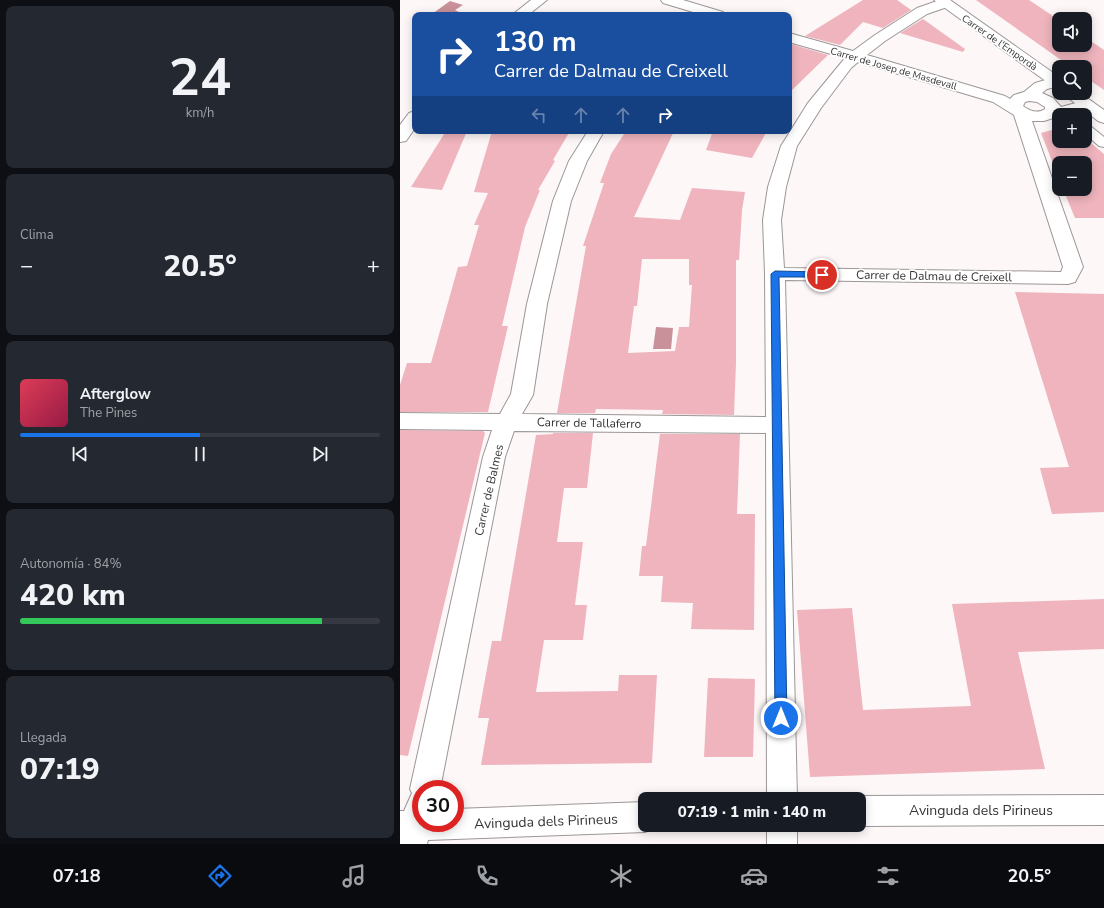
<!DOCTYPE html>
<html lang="es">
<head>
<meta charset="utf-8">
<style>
	:root { --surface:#171b24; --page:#242831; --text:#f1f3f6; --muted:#9ea1a6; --line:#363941; --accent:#1a73e8 }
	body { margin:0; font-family:"Nunito Sans",sans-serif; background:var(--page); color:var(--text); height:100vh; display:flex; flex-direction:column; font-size:15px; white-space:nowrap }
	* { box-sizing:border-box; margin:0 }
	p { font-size:13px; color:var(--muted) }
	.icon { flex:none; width:22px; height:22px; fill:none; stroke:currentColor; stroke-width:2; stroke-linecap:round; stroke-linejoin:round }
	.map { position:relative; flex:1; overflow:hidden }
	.sheet { display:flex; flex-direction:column; gap:6px; padding:6px; background:#0d0f14; width:400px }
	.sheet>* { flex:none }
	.banner { position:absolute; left:12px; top:12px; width:380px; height:122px; border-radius:8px; box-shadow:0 2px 10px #0003; background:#1a4fa0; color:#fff; overflow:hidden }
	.controls { position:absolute; left:652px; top:12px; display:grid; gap:8px }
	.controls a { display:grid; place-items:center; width:40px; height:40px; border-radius:8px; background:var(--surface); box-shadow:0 2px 10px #0003; font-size:20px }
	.speed { position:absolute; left:12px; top:780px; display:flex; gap:8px; font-size:20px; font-weight:700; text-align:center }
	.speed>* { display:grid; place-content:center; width:52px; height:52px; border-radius:50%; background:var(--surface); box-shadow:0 2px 10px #0003; line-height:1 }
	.speed .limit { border:6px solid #d22; background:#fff; color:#111 }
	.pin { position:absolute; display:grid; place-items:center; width:34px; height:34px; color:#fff; margin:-17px; border:2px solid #fff; border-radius:50%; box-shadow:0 1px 4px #0007 }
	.me { position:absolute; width:44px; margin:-22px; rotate:0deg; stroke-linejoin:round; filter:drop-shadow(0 0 3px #0008) }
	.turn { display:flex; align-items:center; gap:14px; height:84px; padding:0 16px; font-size:18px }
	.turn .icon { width:52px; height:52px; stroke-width:2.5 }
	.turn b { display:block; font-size:28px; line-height:34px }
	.lanes { display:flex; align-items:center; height:38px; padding:0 16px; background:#0003; justify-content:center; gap:20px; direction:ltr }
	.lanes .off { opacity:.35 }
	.big { font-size:30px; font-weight:800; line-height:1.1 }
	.sheet .tile { flex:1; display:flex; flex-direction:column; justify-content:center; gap:6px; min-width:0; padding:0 14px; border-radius:8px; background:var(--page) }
	.sheet .dial { align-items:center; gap:0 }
	.dial b { font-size:52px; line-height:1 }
	.song { display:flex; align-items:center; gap:12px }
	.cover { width:48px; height:48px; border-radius:6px; background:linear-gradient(135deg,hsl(350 70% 55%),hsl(340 70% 35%)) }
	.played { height:4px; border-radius:2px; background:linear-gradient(90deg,var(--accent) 50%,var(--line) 50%) }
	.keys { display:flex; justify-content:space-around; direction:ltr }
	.heat { display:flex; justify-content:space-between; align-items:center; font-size:22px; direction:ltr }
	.charge { height:6px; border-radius:3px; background:linear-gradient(90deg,#34c759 84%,var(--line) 0) }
	.trip { position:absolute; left:238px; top:792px; width:228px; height:40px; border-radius:8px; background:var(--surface); box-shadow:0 2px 10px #0003; font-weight:800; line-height:40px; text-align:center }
	.tab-bar { display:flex; height:64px; justify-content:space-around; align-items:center; background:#090b0e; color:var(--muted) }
	.tab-bar .icon { width:28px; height:28px }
	.tab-bar .selected { color:var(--accent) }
	.tab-bar b { font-size:18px; color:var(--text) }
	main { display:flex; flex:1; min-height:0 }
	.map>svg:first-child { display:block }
</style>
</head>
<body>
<main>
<section class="sheet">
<div class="tile dial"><b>24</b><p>km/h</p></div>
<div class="tile"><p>Clima</p>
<div class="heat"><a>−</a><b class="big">20.5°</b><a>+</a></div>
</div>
<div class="tile">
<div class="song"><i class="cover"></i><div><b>Afterglow</b><p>The Pines</p></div></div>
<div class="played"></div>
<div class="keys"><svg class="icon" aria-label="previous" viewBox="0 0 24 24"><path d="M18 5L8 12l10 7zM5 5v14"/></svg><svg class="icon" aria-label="pause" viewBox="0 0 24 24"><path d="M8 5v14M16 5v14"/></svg><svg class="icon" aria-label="next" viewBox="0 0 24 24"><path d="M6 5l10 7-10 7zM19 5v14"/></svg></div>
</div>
<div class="tile"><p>Autonomía · 84%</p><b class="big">420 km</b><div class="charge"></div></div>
<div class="tile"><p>Llegada</p><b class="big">07:19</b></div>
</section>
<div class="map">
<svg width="704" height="844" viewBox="0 0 704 844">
	<rect width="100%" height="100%" fill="#fdf7f8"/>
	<g fill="#c9919a">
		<polygon points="50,1 63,5 55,10 59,12 53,15 32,14"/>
		<polygon points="256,327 273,328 271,349 253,349"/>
	</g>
	<g fill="#efb4bd" fill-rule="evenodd">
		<polygon points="463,0 497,0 511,10 483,28 463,22 440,45 405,36"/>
		<polygon points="576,0 629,0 659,20 659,45 685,45 685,37 704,50 704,90 685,77 685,67 671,67"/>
		<polygon points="523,19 565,49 563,52 500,33"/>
		<polygon points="391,44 428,55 389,93 389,46"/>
		<polygon points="659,128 659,141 685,141 685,138 704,154 704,218 675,218 663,189 685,189 685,163 659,163 659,179 641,133"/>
		<polygon points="46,131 67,131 42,190 11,187"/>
		<polygon points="92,131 170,131 153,160 155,161 138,190 140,190 125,227 102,326 108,326 88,412 0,412 0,385 7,363 31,363 58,267 67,266 79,225 74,225 88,193 74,192"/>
		<path d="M226 131H274L234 217 280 220 292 188 345 192 342 210 339 260H336V363L334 415 262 414 263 410 196 409 195 413H157L186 246H183L204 183H200L211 154ZM242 259H289V285H292L289 327H279L275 351 228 353 234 306H237Z"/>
		<polygon points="313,131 367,131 352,158 306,150"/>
		<polygon points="615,292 704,294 704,512 652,514 640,468 669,467"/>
		<polygon points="0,430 83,431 85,433 8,756 0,755"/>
		<polygon points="153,433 193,433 187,488 164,488 157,542 183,542 175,605 187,605 183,640 144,640 136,692 218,691 219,675 257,675 252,763 81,765 89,718 78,718 92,641 101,641 136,435 153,434"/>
		<polygon points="260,434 340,434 337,514 355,514 354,630 291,629 293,603 261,602 263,576 239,576 242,546 246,546"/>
		<polygon points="704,599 704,649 618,652 645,769 410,777 397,610 452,608 463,710 571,706 552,604"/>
		<polygon points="308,678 355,679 353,757 304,757"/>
	</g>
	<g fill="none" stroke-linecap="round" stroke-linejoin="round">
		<defs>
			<polygon id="lane" points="685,124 689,125 704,137 704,147 699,146 685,134"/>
			<g id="street">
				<polygon points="131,0 147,0 128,15 112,15"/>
				<polygon points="261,0 283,0 323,12 325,15 303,15 263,3"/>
				<path d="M540 0H550L552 3 550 6 527 14 485 41 467 55 605 96 610 99 614 95 624 92 635 83 656 77 659 78V86L647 89 642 93 653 98 661 107 687 100 693 102 695 105C688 114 670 115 659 115V116L644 121H632L683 267 675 282 668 284 385 280 397 799H367L366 433 114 431 105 457 40 789H21V823H55V809L245 802V825H256L255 827 245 832 28 840 27 844H0V811H4L12 793 10 789 83 457 92 430 0 429V413L100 414 111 394 127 304 153 201 169 161 188 131H204L187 161 171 201 147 304 133 395 122 414 366 417 365 274 363 220 368 187 381 146 408 103 445 58 389 42V33L453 51 475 35 517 8ZM458 62 593 102 614 115 663 267 661 272 384 268 381 220 386 187 397 146 421 108 451 68ZM629 101 637 102 645 107V109C637 114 630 111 623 106L625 102Z"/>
				<polygon points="15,111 15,128 6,141 0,142 0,125 9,113"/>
				<polygon points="704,795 704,825 459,826 457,825 459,825 459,799 452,799 459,796"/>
				<rect x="367" y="825" width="30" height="19"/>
			</g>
			<g id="secondary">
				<polygon points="534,0 550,0 659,77 659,89 654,87"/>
				<polygon points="662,93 680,93 704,110 704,123 698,121"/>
			</g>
		</defs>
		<use href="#lane" stroke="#9c9697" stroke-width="2"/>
		<use href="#street" stroke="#9c9697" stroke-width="2"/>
		<use href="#secondary" stroke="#9c9697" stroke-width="2"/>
		<use href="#lane" fill="#fff" fill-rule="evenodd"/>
		<use href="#street" fill="#fff" fill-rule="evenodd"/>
		<use href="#secondary" fill="#fff" fill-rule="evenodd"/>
	</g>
	<polygon fill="#1a73e8" stroke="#114b97" points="375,271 422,272 426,275 422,277 379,277 387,718 385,722 381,724 377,722 375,718 371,274"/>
	<g text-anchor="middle" stroke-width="3.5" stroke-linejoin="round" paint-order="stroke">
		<g font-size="10" fill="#353333" stroke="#fff">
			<text transform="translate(600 42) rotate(35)" y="4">Carrer de l'Empordà</text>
			<text transform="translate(494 68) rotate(16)" y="4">Carrer de Josep de Masdevall</text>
		</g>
		<g font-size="12" fill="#353333" stroke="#fff">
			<text transform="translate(534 276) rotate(1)" y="4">Carrer de Dalmau de Creixell</text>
			<text transform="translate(189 423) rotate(1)" y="4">Carrer de Tallaferro</text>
			<text transform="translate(89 490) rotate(-77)" y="4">Carrer de Balmes</text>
		</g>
		<g font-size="14" fill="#353333" stroke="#fff">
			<text x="581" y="815">Avinguda dels Pirineus</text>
			<text transform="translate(146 821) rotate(-2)" y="5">Avinguda dels Pirineus</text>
		</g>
	</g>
</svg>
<div class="controls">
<a><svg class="icon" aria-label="sound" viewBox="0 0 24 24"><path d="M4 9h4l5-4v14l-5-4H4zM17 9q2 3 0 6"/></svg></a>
<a><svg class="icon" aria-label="search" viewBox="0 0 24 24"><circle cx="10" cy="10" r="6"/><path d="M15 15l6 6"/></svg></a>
<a>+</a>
<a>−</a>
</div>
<div class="speed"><div class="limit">30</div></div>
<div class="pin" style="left:422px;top:275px;background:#d93025"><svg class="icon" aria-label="arrive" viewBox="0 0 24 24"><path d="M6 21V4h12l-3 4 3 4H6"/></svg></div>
<svg class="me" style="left:381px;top:718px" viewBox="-20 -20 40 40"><circle r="17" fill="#1a73e8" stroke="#fff" stroke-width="3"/><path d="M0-11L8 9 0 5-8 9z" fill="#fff"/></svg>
<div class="trip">07:19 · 1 min · 140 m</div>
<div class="banner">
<div class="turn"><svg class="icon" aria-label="right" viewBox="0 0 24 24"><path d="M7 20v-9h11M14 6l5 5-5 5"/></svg><div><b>130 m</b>Carrer de Dalmau de Creixell</div></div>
<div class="lanes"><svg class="icon off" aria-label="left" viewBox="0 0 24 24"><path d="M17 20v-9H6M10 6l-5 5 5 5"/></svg><svg class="icon off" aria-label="ahead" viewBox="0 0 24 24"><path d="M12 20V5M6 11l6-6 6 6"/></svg><svg class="icon off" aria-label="ahead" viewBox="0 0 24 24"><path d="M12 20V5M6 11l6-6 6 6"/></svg><svg class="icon" aria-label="right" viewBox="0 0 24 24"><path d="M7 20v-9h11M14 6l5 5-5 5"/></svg></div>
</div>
</div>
</main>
<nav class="tab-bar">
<b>07:18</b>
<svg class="icon selected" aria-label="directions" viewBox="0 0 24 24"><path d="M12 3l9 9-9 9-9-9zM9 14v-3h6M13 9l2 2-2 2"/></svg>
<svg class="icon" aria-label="music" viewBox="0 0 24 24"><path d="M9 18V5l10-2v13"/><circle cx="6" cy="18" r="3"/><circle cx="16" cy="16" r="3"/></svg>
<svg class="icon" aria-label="phone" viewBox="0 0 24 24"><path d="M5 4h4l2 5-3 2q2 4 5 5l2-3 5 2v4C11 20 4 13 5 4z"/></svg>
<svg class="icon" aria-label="climate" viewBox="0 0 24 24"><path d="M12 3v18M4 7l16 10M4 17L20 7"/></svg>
<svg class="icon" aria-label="car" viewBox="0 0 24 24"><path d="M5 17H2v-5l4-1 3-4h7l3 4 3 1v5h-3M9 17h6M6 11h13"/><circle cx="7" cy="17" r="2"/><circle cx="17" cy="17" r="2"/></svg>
<svg class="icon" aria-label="filters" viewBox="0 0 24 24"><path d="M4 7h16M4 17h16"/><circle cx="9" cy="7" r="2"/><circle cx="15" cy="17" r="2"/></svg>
<b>20.5°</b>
</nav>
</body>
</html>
